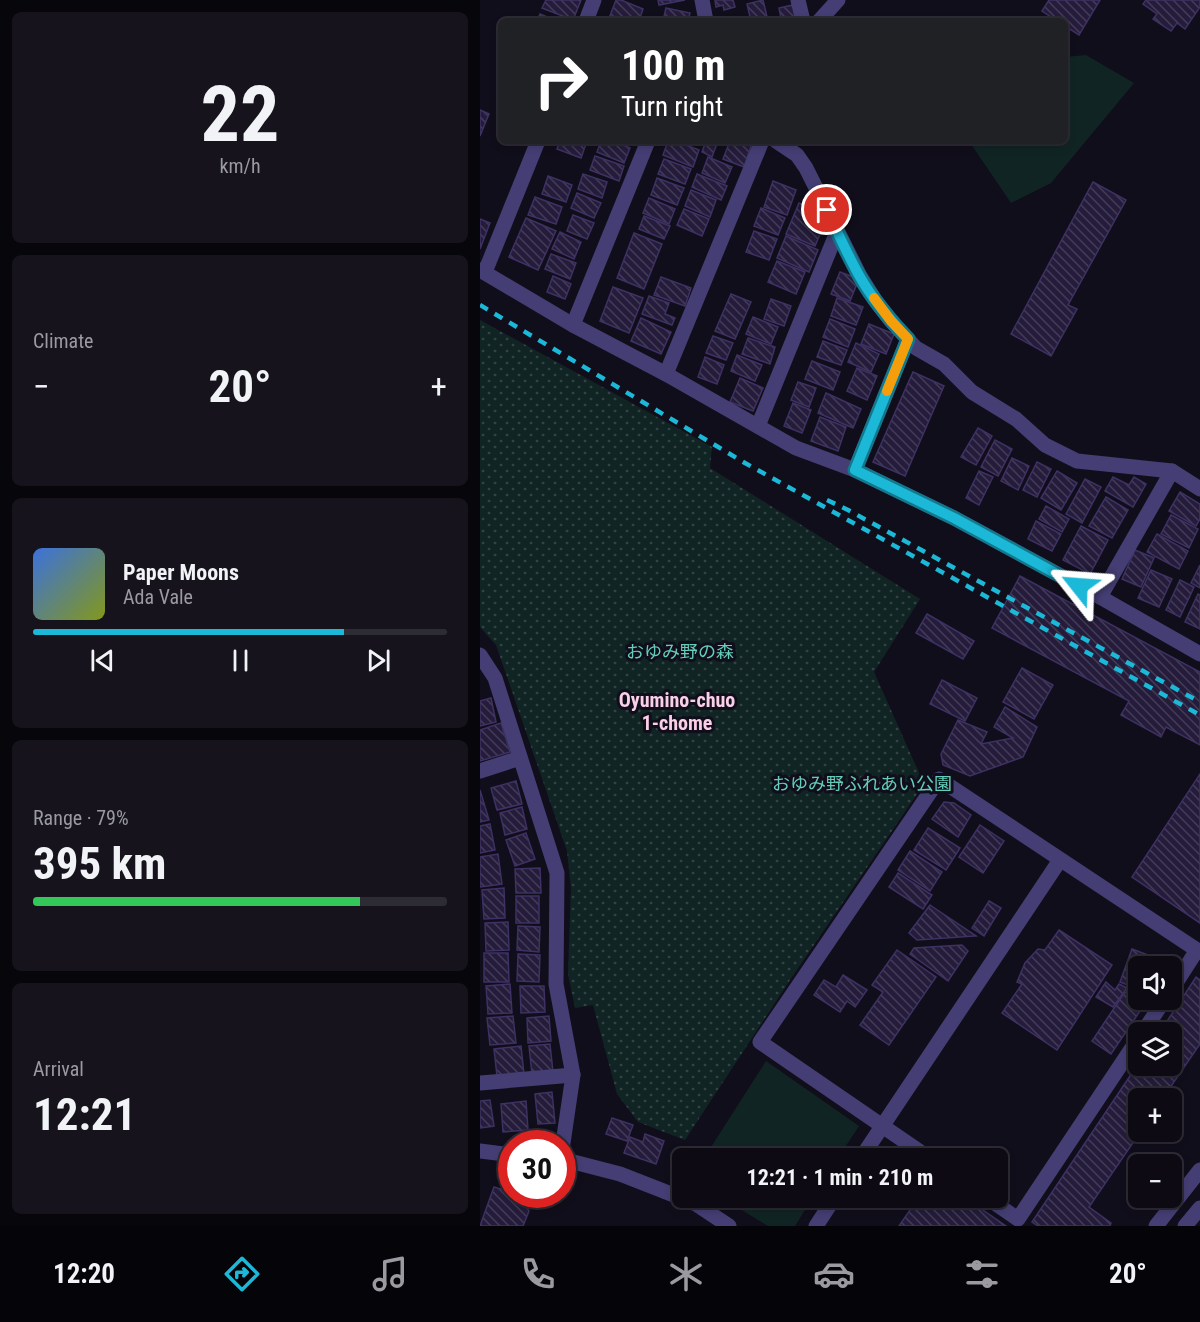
<!DOCTYPE html>
<html lang="en">
<head>
<meta charset="utf-8">
<style>
	:root { --surface:#0d0a14; --page:#16131d; --text:#f1f3f6; --muted:#9a9aa0; --line:#2d2b34; --accent:#1cb8d7 }
	body { margin:0; font-family:"Roboto Condensed","Noto Sans JP",sans-serif; background:var(--page); color:var(--text); height:100vh; display:flex; flex-direction:column; font-size:22px; white-space:nowrap }
	* { box-sizing:border-box; margin:0 }
	p { font-size:20px; color:var(--muted) }
	.icon { flex:none; width:33px; height:33px; fill:none; stroke:currentColor; stroke-width:2; stroke-linecap:round; stroke-linejoin:round }
	.map { position:relative; flex:1; overflow:hidden }
	.drawer { display:flex; flex-direction:column; gap:12px; padding:12px; background:#07060b; width:480px }
	.drawer>* { flex:none }
	.top-card { position:absolute; left:18px; top:18px; width:570px; height:126px; border-radius:9px; box-shadow:0 3px 9px #0003,0 0 0 2px var(--line); background:#202124; color:#fff; overflow:hidden }
	.buttons { position:absolute; left:648px; top:956px; display:grid; gap:12px }
	.buttons a { display:grid; place-items:center; width:54px; height:54px; border-radius:9px; background:var(--surface); box-shadow:0 3px 9px #0003,0 0 0 2px var(--line); font-size:30px }
	.speed { position:absolute; left:18px; top:1130px; display:flex; gap:12px; font-size:30px; font-weight:700; text-align:center }
	.speed>* { display:grid; place-content:center; width:78px; height:78px; border-radius:50%; background:var(--surface); box-shadow:0 3px 9px #0003,0 0 0 2px var(--line); line-height:1 }
	.speed .limit { border:9px solid #d22; background:#fff; color:#111 }
	.pin { position:absolute; display:grid; place-items:center; width:51px; height:51px; color:#fff; margin:-26px; border:3px solid #fff; border-radius:50%; box-shadow:0 2px 6px #0007 }
	.me { position:absolute; width:66px; margin:-33px; rotate:298deg; stroke-linejoin:round; filter:drop-shadow(0 0 4px #0008) }
	.turn { display:flex; align-items:center; gap:21px; height:126px; padding:0 24px; font-size:27px }
	.turn .icon { width:78px; height:78px; stroke-width:2.5 }
	.turn b { display:block; font-size:42px; line-height:51px }
	.big { font-size:45px; font-weight:700; line-height:1.1 }
	.drawer .widget { flex:1; display:flex; flex-direction:column; justify-content:center; gap:9px; min-width:0; padding:0 21px; border-radius:9px; background:var(--page) }
	.drawer .dial { align-items:center; gap:0 }
	.dial b { font-size:78px; line-height:1 }
	.song { display:flex; align-items:center; gap:18px }
	.cover { width:72px; height:72px; border-radius:9px; background:linear-gradient(135deg,hsl(220 70% 55%),hsl(70 70% 35%)) }
	.played { height:6px; border-radius:3px; background:linear-gradient(90deg,var(--accent) 75%,var(--line) 75%) }
	.keys { display:flex; justify-content:space-around; direction:ltr }
	.heat { display:flex; justify-content:space-between; align-items:center; font-size:33px; direction:ltr }
	.charge { height:9px; border-radius:4px; background:linear-gradient(90deg,#34c759 79%,var(--line) 0) }
	.trip { position:absolute; left:192px; top:1148px; width:336px; height:60px; border-radius:9px; background:var(--surface); box-shadow:0 3px 9px #0003,0 0 0 2px var(--line); font-weight:700; line-height:60px; text-align:center }
	.tabs { display:flex; height:96px; justify-content:space-around; align-items:center; background:#050408; color:var(--muted) }
	.tabs .icon { width:42px; height:42px }
	.tabs .on { color:var(--accent) }
	.tabs b { font-size:27px; color:var(--text) }
	main { display:flex; flex:1; min-height:0 }
	.map>svg:first-child { display:block }
</style>
</head>
<body>
<main>
<section class="drawer">
<div class="widget dial"><b>22</b><p>km/h</p></div>
<div class="widget"><p>Climate</p>
<div class="heat"><a>−</a><b class="big">20°</b><a>+</a></div>
</div>
<div class="widget">
<div class="song"><i class="cover"></i><div><b>Paper Moons</b><p>Ada Vale</p></div></div>
<div class="played"></div>
<div class="keys"><svg class="icon" aria-label="previous" viewBox="0 0 24 24"><path d="M18 5L8 12l10 7zM5 5v14"/></svg><svg class="icon" aria-label="pause" viewBox="0 0 24 24"><path d="M8 5v14M16 5v14"/></svg><svg class="icon" aria-label="next" viewBox="0 0 24 24"><path d="M6 5l10 7-10 7zM19 5v14"/></svg></div>
</div>
<div class="widget"><p>Range · 79%</p><b class="big">395 km</b><div class="charge"></div></div>
<div class="widget"><p>Arrival</p><b class="big">12:21</b></div>
</section>
<div class="map">
<svg width="720" height="1226" viewBox="0 0 720 1226">
	<defs>
		<pattern id="park-dots" width="8" height="8" patternUnits="userSpaceOnUse" patternTransform="scale(1.5)"><rect width="8" height="8" fill="#112424"/><path d="M2 2h.1M6 6h.1" fill="none" stroke="#334345" stroke-width="1.8" stroke-linecap="round"/></pattern>
		<pattern id="building-back-hatch" width="6" height="6" patternUnits="userSpaceOnUse" patternTransform="scale(1.5)"><rect width="6" height="6" fill="#241c3a"/><path d="M-1 5l2 2M0 0l6 6M5-1l2 2" fill="none" stroke="#433c57"/></pattern>
	</defs>
	<rect width="100%" height="100%" fill="#110e1b"/>
	<g fill="#112424">
		<polygon points="606,55 654,83 571,183 531,203 489,141 585,141 585,57"/>
		<polygon points="286,1061 379,1126 358,1158 224,1158"/>
		<polygon points="240,1197 333,1197 315,1226 288,1226"/>
	</g>
	<polygon fill="url(#park-dots)" points="0,320 232,447 230,468 440,599 394,672 444,784 312,977 205,1140 158,1122 137,1094 113,1005 95,1008 88,974 91,888 87,851 16,645 0,627"/>
	<g fill="url(#building-back-hatch)" stroke="#3e3163" stroke-width="1.5">
		<polygon points="66,0 101,0 93,20 62,8"/>
		<polygon points="136,0 141,0 163,9 159,21 128,21"/>
		<polygon points="178,0 205,0 179,5"/>
		<polygon points="235,0 253,0 255,7 244,10 243,5 236,7"/>
		<polygon points="283,0 288,21 271,21 267,4"/>
		<polygon points="569,0 620,0 599,35 585,26 585,21 577,21 562,11"/>
		<polygon points="666,0 720,0 720,7 705,29 697,23 691,31 673,19 677,14 663,4"/>
		<polygon points="313,5 317,21 296,21 296,20 301,18 299,8"/>
		<polygon points="186,8 210,13 208,21 183,21"/>
		<polygon points="60,14 77,21 57,21"/>
		<polygon points="0,110 9,114 0,136"/>
		<polygon points="80,141 107,141 101,158 77,149"/>
		<polygon points="121,141 133,141 150,148 144,163 117,152"/>
		<polygon points="188,141 195,141 219,150 213,167 183,155"/>
		<polygon points="226,141 238,141 232,157 222,152"/>
		<polygon points="250,141 266,141 272,143 264,167 243,159"/>
		<polygon points="115,156 144,166 139,181 110,170"/>
		<polygon points="228,157 252,167 245,183 222,173"/>
		<polygon points="184,159 211,169 205,184 178,174"/>
		<polygon points="103,174 127,182 122,198 98,189"/>
		<polygon points="217,174 247,186 241,200 212,187"/>
		<polygon points="68,176 92,185 86,202 62,194"/>
		<polygon points="177,178 204,188 197,205 171,195"/>
		<polygon points="293,181 316,190 307,215 284,207"/>
		<polygon points="613,182 646,200 588,305 597,309 571,356 531,334"/>
		<polygon points="211,190 236,200 230,217 205,206"/>
		<polygon points="97,193 121,203 114,218 91,208"/>
		<polygon points="55,197 82,207 76,224 48,215"/>
		<polygon points="169,198 195,209 189,224 163,213"/>
		<polygon points="319,203 332,208 331,210 336,212 334,216 339,219 334,229 341,232 335,246 306,234"/>
		<polygon points="281,208 305,218 298,235 274,226"/>
		<polygon points="204,209 229,219 222,236 197,225"/>
		<polygon points="93,215 114,223 107,239 87,231"/>
		<polygon points="164,216 190,226 184,239 159,229"/>
		<polygon points="46,218 76,231 58,270 29,257"/>
		<polygon points="0,219 10,223 0,249"/>
		<polygon points="274,231 297,239 289,260 266,252"/>
		<polygon points="80,232 101,242 94,259 72,249"/>
		<polygon points="154,233 182,244 164,289 137,278"/>
		<polygon points="306,236 338,250 329,272 297,258"/>
		<polygon points="71,254 96,263 90,279 65,269"/>
		<polygon points="297,261 325,272 316,294 288,282"/>
		<polygon points="360,272 379,279 370,301 351,294"/>
		<polygon points="73,276 91,284 85,299 67,292"/>
		<polygon points="181,277 211,288 205,306 174,295"/>
		<polygon points="133,287 163,298 149,333 120,321"/>
		<polygon points="251,294 271,302 255,339 235,331"/>
		<polygon points="169,296 189,303 185,314 195,318 192,325 162,314"/>
		<polygon points="357,298 383,307 376,325 351,316"/>
		<polygon points="291,299 311,306 304,326 284,319"/>
		<polygon points="273,317 298,327 291,344 266,334"/>
		<polygon points="161,318 191,332 181,354 151,341"/>
		<polygon points="350,319 375,329 368,347 343,337"/>
		<polygon points="389,324 414,334 406,354 381,344"/>
		<polygon points="233,336 253,343 246,360 226,353"/>
		<polygon points="268,338 295,347 290,364 262,354"/>
		<polygon points="343,341 367,350 361,365 337,357"/>
		<polygon points="376,343 399,354 391,372 368,362"/>
		<polygon points="257,355 282,365 275,381 251,371"/>
		<polygon points="225,357 244,365 237,384 218,377"/>
		<polygon points="332,361 360,372 353,390 325,379"/>
		<polygon points="377,368 397,376 387,400 367,391"/>
		<polygon points="433,372 464,386 425,476 393,462"/>
		<polygon points="260,378 283,388 273,411 250,402"/>
		<polygon points="318,382 336,388 329,407 311,400"/>
		<polygon points="346,393 381,409 373,428 338,413"/>
		<polygon points="313,403 331,410 322,433 304,426"/>
		<polygon points="340,417 366,427 358,451 331,441"/>
		<polygon points="498,428 512,436 496,465 481,457"/>
		<polygon points="515,440 532,449 518,476 501,467"/>
		<polygon points="532,458 549,466 538,490 521,481"/>
		<polygon points="557,462 571,469 557,497 543,490"/>
		<polygon points="499,471 513,477 499,505 486,498"/>
		<polygon points="577,471 597,483 581,510 561,498"/>
		<polygon points="633,477 649,485 654,477 666,484 653,507 625,491"/>
		<polygon points="605,479 621,487 602,523 586,514"/>
		<polygon points="700,492 720,504 720,519 716,526 689,511"/>
		<polygon points="626,497 648,510 632,538 609,526"/>
		<polygon points="566,506 589,519 582,532 559,519"/>
		<polygon points="691,515 718,529 709,548 681,534"/>
		<polygon points="556,521 581,534 572,551 548,539"/>
		<polygon points="601,526 628,540 610,574 583,560"/>
		<polygon points="677,534 708,551 699,569 667,552"/>
		<polygon points="655,550 674,558 661,587 642,579"/>
		<polygon points="720,565 720,588 711,583"/>
		<polygon points="671,570 692,579 679,607 658,598"/>
		<polygon points="540,576 720,672 720,745 686,727 681,737 641,715 649,701 512,628"/>
		<polygon points="700,580 714,587 700,617 686,610"/>
		<polygon points="718,594 720,595 720,629 705,622"/>
		<polygon points="447,614 494,641 483,659 436,633"/>
		<polygon points="542,668 573,685 554,719 523,702"/>
		<polygon points="462,680 497,698 485,721 450,704"/>
		<polygon points="11,698 16,722 0,726 0,701"/>
		<polygon points="525,707 557,727 543,757 490,776 463,765 461,754 478,720 507,732 501,744 533,738 514,727"/>
		<polygon points="21,723 30,752 0,761 0,730"/>
		<polygon points="720,774 720,923 652,877"/>
		<polygon points="36,781 42,804 17,810 11,788"/>
		<polygon points="0,790 9,820 0,822"/>
		<polygon points="464,802 474,803 491,815 478,837 452,819"/>
		<polygon points="42,807 47,829 25,835 20,813"/>
		<polygon points="10,824 15,850 0,853 0,826"/>
		<polygon points="500,825 524,841 503,873 479,857"/>
		<polygon points="448,828 480,848 466,870 434,850"/>
		<polygon points="46,833 55,859 35,866 26,840"/>
		<polygon points="430,851 462,872 450,891 418,870"/>
		<polygon points="18,854 22,884 0,887 0,857"/>
		<polygon points="60,868 61,893 36,893 35,869"/>
		<polygon points="418,873 452,895 443,909 409,887"/>
		<polygon points="24,888 25,918 4,919 2,890"/>
		<rect x="36" y="896" width="23" height="27"/>
		<polygon points="509,901 521,908 504,936 492,928"/>
		<polygon points="450,905 496,936 437,940 429,933"/>
		<polygon points="28,922 29,950 6,951 5,923"/>
		<polygon points="38,926 60,927 59,952 37,950"/>
		<polygon points="579,930 632,965 577,1050 522,1013 542,984 537,982 545,963 558,949 565,950"/>
		<polygon points="482,945 488,951 468,981 430,954 434,948"/>
		<polygon points="652,949 684,961 683,966 658,966 658,989 640,982"/>
		<polygon points="417,950 456,977 409,1045 380,1025 403,992 392,985"/>
		<polygon points="4,953 28,953 29,982 4,982"/>
		<polygon points="38,954 60,955 59,982 37,981"/>
		<polygon points="363,975 387,990 375,1007 367,1001 360,1012 334,995 344,980 356,987"/>
		<polygon points="716,977 720,980 720,1044 683,1098 658,1098 658,1131 661,1131 609,1207 631,1223 630,1226 558,1226 552,1222 658,1064 658,1065 692,1065 692,1032 680,1032"/>
		<polygon points="626,982 635,990 639,984 647,988 633,1007 616,997"/>
		<polygon points="30,984 32,1013 8,1014 6,986"/>
		<polygon points="40,986 64,986 65,1012 41,1013"/>
		<polygon points="645,992 664,1005 631,1054 612,1041"/>
		<polygon points="33,1016 36,1043 10,1045 7,1018"/>
		<polygon points="69,1016 71,1041 48,1043 47,1018"/>
		<polygon points="70,1044 73,1072 52,1074 49,1046"/>
		<polygon points="41,1046 44,1074 17,1076 14,1049"/>
		<polygon points="72,1092 75,1123 58,1124 55,1094"/>
		<polygon points="10,1100 14,1126 0,1128 0,1101"/>
		<polygon points="46,1101 48,1130 23,1132 21,1104"/>
		<polygon points="132,1118 153,1125 147,1141 126,1134"/>
		<polygon points="165,1134 184,1141 176,1164 144,1153 150,1137 163,1142"/>
		<polygon points="14,1187 32,1192 32,1194 39,1194 49,1211 43,1226 0,1226"/>
		<polygon points="439,1197 484,1197 526,1226 419,1226"/>
	</g>
	<g fill="none" stroke-linecap="round" stroke-linejoin="round">
		<g stroke="#443e74" stroke-width="15">
			<polyline points="222,0 226,21"/>
			<polyline points="318,0 323,21"/>
			<polyline points="106,21 114,0"/>
			<polyline points="339,21 358,0"/>
			<polyline points="296,141 317,155 326,168 380,276 395,300 411,321 436,348 464,364 492,392 536,419 565,445 597,461 692,471 720,489"/>
			<polyline points="0,270 93,325 186,374 316,448 375,470 474,518 620,597 720,654"/>
			<polyline points="5,272 58,141"/>
			<polyline points="93,325 168,141"/>
			<polyline points="186,374 282,141"/>
			<polyline points="278,426 357,232"/>
			<polyline points="375,470 428,339"/>
			<polyline points="620,597 692,471"/>
			<polyline points="0,655 15,678 77,873 76,984 93,1075 82,1150"/>
			<polyline points="0,771 40,758"/>
			<polyline points="692,989 717,950"/>
			<polyline points="663,1032 685,999"/>
			<polyline points="0,1083 93,1075"/>
			<polyline points="0,1151 32,1155"/>
			<polyline points="381,1158 580,860"/>
			<polyline points="449,1158 280,1042 459,779 720,952"/>
			<polyline points="82,1159 140,1174 181,1190 216,1204 249,1226"/>
			<polyline points="506,1197 538,1219 658,1039"/>
			<polyline points="336,1226 355,1197"/>
			<polyline points="676,1226 720,1170"/>
			<polyline points="705,1226 720,1208"/>
		</g>
		<g stroke="#1cb8d7" stroke-width="4.5" stroke-dasharray="9 8" stroke-linecap="butt">
			<polyline points="0,305 265,463 720,715"/>
			<polyline points="347,500 368,510 720,702"/>
		</g>
	</g>
	<g fill="none" stroke-linecap="round" stroke-linejoin="round">
		<defs>
			<path id="route" d="M347 210C358 233 368 256 380 277 393 300 410 320 428 339L375 470 474 518 599 586"/>
		</defs>
		<use href="#route" stroke="#12788c" stroke-width="15"/>
		<use href="#route" stroke="#1cb8d7" stroke-width="10"/>
		<polyline stroke="#f59e0b" stroke-width="10" points="394,298 411,321 428,339 407,391"/>
	</g>
	<g text-anchor="middle" stroke-width="6" stroke-linejoin="round" paint-order="stroke">
		<g font-size="18" fill="#64cebb" stroke="#110e1b">
			<text x="200" y="658">おゆみ野の森</text>
			<text x="382" y="790">おゆみ野ふれあい公園</text>
		</g>
		<g font-size="20" font-weight="bold" fill="#f9d0e7" stroke="#110e1b">
			<text x="197" y="707">Oyumino-chuo<tspan x="197" dy="23">1-chome</tspan></text>
		</g>
	</g>
</svg>
<div class="buttons">
<a><svg class="icon" aria-label="sound" viewBox="0 0 24 24"><path d="M4 9h4l5-4v14l-5-4H4zM17 9q2 3 0 6"/></svg></a>
<a><svg class="icon" aria-label="layers" viewBox="0 0 24 24"><path d="M12 4l9 5-9 5-9-5zM3 14l9 5 9-5"/></svg></a>
<a>+</a>
<a>−</a>
</div>
<div class="speed"><div class="limit">30</div></div>
<div class="pin" style="left:347px;top:210px;background:#d93025"><svg class="icon" aria-label="arrive" viewBox="0 0 24 24"><path d="M6 21V4h12l-3 4 3 4H6"/></svg></div>
<svg class="me" style="left:599px;top:586px" viewBox="-20 -20 40 40"><path d="M0-17L14 15 0 8-14 15z" fill="#1cb8d7" stroke="#fff" stroke-width="4"/></svg>
<div class="trip">12:21 · 1 min · 210 m</div>
<div class="top-card">
<div class="turn"><svg class="icon" aria-label="right" viewBox="0 0 24 24"><path d="M7 20v-9h11M14 6l5 5-5 5"/></svg><div><b>100 m</b>Turn right</div></div>
</div>
</div>
</main>
<nav class="tabs">
<b>12:20</b>
<svg class="icon on" aria-label="directions" viewBox="0 0 24 24"><path d="M12 3l9 9-9 9-9-9zM9 14v-3h6M13 9l2 2-2 2"/></svg>
<svg class="icon" aria-label="music" viewBox="0 0 24 24"><path d="M9 18V5l10-2v13"/><circle cx="6" cy="18" r="3"/><circle cx="16" cy="16" r="3"/></svg>
<svg class="icon" aria-label="phone" viewBox="0 0 24 24"><path d="M5 4h4l2 5-3 2q2 4 5 5l2-3 5 2v4C11 20 4 13 5 4z"/></svg>
<svg class="icon" aria-label="climate" viewBox="0 0 24 24"><path d="M12 3v18M4 7l16 10M4 17L20 7"/></svg>
<svg class="icon" aria-label="car" viewBox="0 0 24 24"><path d="M5 17H2v-5l4-1 3-4h7l3 4 3 1v5h-3M9 17h6M6 11h13"/><circle cx="7" cy="17" r="2"/><circle cx="17" cy="17" r="2"/></svg>
<svg class="icon" aria-label="filters" viewBox="0 0 24 24"><path d="M4 7h16M4 17h16"/><circle cx="9" cy="7" r="2"/><circle cx="15" cy="17" r="2"/></svg>
<b>20°</b>
</nav>
</body>
</html>
